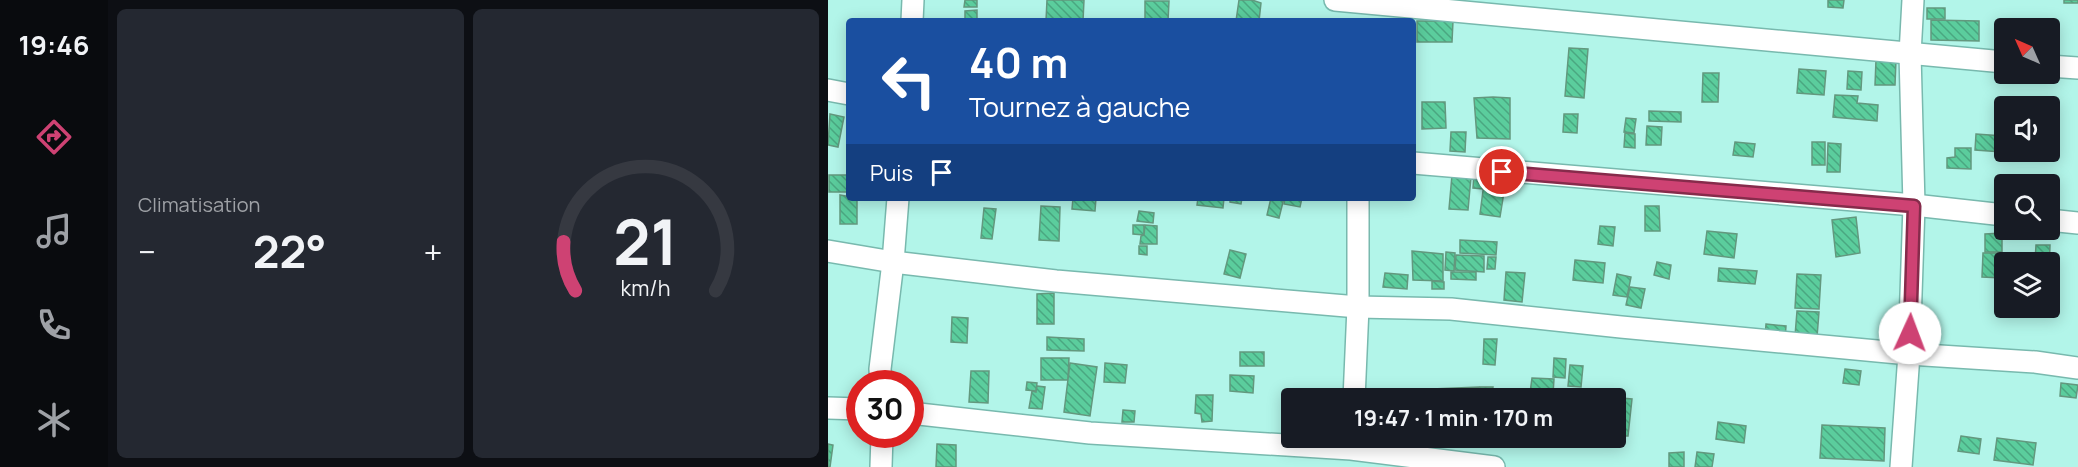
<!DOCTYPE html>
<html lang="fr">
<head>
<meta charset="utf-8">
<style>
	:root { --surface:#171b24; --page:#242831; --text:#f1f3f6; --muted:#9ea1a6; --line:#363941; --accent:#ce4273 }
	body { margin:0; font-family:Manrope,sans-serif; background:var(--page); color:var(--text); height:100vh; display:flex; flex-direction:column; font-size:22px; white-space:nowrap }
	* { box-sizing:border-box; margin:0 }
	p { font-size:20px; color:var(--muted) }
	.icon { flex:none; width:33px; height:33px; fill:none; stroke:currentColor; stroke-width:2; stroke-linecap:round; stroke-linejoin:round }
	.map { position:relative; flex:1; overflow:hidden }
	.side { display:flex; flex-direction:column; gap:9px; padding:9px; background:#0d0f14; width:720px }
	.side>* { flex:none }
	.guide { position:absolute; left:18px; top:18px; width:570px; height:183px; border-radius:6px; box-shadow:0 3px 15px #0003; background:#1a4fa0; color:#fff; overflow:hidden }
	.needle { width:39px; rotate:315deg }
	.buttons { position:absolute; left:1166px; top:18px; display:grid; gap:12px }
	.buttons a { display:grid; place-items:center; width:66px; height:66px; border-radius:6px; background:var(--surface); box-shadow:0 3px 15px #0003; font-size:30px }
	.speed { position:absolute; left:18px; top:370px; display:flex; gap:12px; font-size:30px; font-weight:700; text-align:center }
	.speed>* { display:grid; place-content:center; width:78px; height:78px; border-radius:50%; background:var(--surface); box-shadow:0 3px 15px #0003; line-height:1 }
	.speed .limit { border:9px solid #d22; background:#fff; color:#111 }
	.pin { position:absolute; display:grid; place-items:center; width:51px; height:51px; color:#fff; margin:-26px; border:3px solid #fff; border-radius:50%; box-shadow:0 2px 6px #0007 }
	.me { position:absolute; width:66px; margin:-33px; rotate:2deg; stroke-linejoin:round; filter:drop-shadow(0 0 4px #0008) }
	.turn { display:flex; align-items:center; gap:21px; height:126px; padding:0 24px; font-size:27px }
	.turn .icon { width:78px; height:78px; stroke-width:2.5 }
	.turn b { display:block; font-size:42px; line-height:51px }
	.then { display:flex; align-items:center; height:57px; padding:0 24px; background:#0003; gap:12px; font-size:22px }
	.big { font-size:45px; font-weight:700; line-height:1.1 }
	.side .card { flex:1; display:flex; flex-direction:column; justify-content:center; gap:9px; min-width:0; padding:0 21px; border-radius:9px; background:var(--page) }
	.side .dial { align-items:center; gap:0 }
	.dial svg { height:156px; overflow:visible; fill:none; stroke:var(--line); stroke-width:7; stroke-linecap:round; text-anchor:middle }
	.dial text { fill:var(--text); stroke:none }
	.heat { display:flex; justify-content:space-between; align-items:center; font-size:33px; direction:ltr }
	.side .tiles { flex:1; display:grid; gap:9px; grid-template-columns:repeat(2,1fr) }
	.trip { position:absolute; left:453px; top:388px; width:345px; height:60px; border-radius:6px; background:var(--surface); box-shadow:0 3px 15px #0003; font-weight:700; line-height:60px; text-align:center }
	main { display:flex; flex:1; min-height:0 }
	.dock { display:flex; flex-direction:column; width:108px; justify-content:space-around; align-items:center; background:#090b0e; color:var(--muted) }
	.dock .icon { width:42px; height:42px }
	.dock .selected { color:var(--accent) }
	.dock b { font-size:27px; color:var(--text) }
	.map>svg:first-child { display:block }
</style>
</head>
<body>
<main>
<nav class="dock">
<b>19:46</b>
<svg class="icon selected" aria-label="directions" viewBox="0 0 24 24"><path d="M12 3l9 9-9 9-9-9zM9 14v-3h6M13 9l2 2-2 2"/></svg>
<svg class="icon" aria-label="music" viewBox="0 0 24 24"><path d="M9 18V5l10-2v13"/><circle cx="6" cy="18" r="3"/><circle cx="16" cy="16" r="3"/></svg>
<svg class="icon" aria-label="phone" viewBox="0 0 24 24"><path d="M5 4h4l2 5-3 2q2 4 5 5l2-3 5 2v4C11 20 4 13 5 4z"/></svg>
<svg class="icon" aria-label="climate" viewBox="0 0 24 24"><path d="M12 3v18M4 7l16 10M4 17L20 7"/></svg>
</nav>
<section class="side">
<div class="tiles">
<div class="card"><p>Climatisation</p>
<div class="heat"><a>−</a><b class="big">22°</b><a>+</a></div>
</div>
<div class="card dial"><svg viewBox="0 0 100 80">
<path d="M14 69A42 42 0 1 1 86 69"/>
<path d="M14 69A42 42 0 0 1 8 44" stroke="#ce4273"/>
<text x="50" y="56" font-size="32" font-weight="700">21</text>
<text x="50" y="72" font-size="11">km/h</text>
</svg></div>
</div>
</section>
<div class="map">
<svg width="1250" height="467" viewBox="0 0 1250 467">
	<defs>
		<pattern id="building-back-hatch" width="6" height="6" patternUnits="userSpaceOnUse" patternTransform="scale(1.5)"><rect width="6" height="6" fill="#5bcd9d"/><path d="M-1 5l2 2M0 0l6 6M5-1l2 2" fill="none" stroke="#4aa781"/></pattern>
	</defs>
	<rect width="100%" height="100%" fill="#b2f5e9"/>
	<g fill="url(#building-back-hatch)" stroke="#63987e" stroke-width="1.5">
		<polygon points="137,0 149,0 149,7 136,7"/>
		<polygon points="219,0 256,0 255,21 218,21"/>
		<polygon points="411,0 424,0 433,3 431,21 408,21"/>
		<polygon points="1000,0 1016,0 1015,8 1000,7"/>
		<rect x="1236" y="0" width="14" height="3"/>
		<polygon points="317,1 341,1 340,21 317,21"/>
		<rect x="1099" y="8" width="18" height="11"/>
		<polygon points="149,10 149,21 137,21 137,11"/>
		<polygon points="1103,20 1151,21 1151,41 1103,40"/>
		<polygon points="589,21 625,21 624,42 589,42"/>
		<polygon points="741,48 760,49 756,98 737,96"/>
		<polygon points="1048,60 1068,60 1067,85 1047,85"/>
		<polygon points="971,69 998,71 996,95 969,93"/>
		<polygon points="1020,71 1034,72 1033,90 1019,89"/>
		<polygon points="875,73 891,73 890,102 874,102"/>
		<polygon points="1007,95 1030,96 1029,103 1050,105 1049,121 1005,117"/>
		<polygon points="665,97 682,98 682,139 649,138 646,98"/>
		<polygon points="594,102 617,102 618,128 594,129"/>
		<polygon points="821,111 853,112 853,122 821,121"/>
		<polygon points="2,114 16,117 10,147 0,145"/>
		<polygon points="736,114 750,114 749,133 735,132"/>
		<polygon points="798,118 808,119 806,133 796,132"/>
		<polygon points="819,126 834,127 833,145 818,145"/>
		<polygon points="623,132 638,132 637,152 622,151"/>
		<polygon points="797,133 807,134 807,148 796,147"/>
		<polygon points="1148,134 1175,136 1174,152 1147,150"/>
		<polygon points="907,142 927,144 925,157 905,155"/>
		<rect x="984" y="142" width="13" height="23"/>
		<polygon points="1000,143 1013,144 1012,172 999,172"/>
		<polygon points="1127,148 1143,148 1143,169 1119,168 1119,158 1127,157"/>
		<rect x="671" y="150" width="13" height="8"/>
		<rect x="1" y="175" width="20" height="17"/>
		<polygon points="624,175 643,177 640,210 621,209"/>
		<polygon points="646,175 656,176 655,189 645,188"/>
		<polygon points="656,183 677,186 672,217 652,214"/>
		<polygon points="12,195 29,198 29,224 12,224"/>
		<polygon points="245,198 268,198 267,211 244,209"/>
		<polygon points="298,198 327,198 327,200"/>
		<polygon points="370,198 396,198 395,208 369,205"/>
		<polygon points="402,198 414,198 413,204 402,202"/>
		<polygon points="443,198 456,198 451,218 439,215"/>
		<polygon points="457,198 474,198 472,207 456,204"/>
		<polygon points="213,206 232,207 231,241 211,240"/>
		<polygon points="817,206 831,206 832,231 817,231"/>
		<polygon points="156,208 168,209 164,239 153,238"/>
		<polygon points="311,211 326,213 325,223 309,221"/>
		<polygon points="1028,217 1032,253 1008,257 1004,220"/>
		<polygon points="305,225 316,225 316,235 305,234"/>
		<polygon points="317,225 329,226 329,244 312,244 313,236 316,235"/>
		<polygon points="772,226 787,227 785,246 770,244"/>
		<polygon points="879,231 909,234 906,258 876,254"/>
		<polygon points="1174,233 1174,252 1157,252 1157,234"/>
		<polygon points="632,240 669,242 668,255 632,253"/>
		<polygon points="1208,245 1222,245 1221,274 1221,262 1207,262"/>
		<polygon points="311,246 319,246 319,255 311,254"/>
		<polygon points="402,250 418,254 412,278 396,274"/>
		<polygon points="584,251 615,254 615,281 585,280"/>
		<polygon points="618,252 627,253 626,271 617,270"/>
		<polygon points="1155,253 1175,253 1174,278 1154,277"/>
		<polygon points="628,255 656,256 656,272 627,270"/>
		<polygon points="660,257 668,257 667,269 659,269"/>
		<polygon points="747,260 777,263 775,283 745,280"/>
		<polygon points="829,262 843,265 841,279 826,275"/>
		<polygon points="891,268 929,271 927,284 890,281"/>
		<polygon points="623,272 648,272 648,280 623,279"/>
		<polygon points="678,272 697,273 694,302 676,300"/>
		<polygon points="557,273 580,275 579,289 555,287"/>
		<polygon points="789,274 803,277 799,297 785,295"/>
		<polygon points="969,274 993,275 991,309 967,308"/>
		<polygon points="604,281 616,282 616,289 604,289"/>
		<polygon points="802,287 817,289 813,308 798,305"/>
		<polygon points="226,293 226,324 209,324 209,294"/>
		<polygon points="969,311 991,312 989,337 967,336"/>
		<polygon points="124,317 140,318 139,343 123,342"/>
		<polygon points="938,324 958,326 957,340 937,339"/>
		<polygon points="219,337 256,339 256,351 219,350"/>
		<polygon points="656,339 669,339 667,365 655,364"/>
		<rect x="412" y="352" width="24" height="14"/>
		<polygon points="213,358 241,358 240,380 213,380"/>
		<polygon points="726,358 738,359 737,378 725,377"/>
		<polygon points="242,363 269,367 262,416 236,412"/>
		<polygon points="277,363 299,365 297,383 276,382"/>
		<polygon points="742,365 755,366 753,387 740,386"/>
		<polygon points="1017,369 1033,371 1031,385 1015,383"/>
		<polygon points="143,371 161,371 160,403 141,402"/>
		<polygon points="402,375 426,376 425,393 402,391"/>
		<polygon points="704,378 726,379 725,394 702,393"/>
		<polygon points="199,382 209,383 208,391 198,390"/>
		<polygon points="1233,383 1250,385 1248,398 1232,396"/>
		<polygon points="209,386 217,387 214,409 201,408 204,391 208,392"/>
		<polygon points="651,387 651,399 604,399 604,389"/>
		<polygon points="652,387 665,387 664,396 651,396"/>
		<polygon points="368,395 385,395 384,421 374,422 373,414 367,413"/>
		<rect x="652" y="396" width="15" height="3"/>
		<polygon points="793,398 804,399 800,436 789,436"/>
		<polygon points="295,410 307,411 306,422 294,422"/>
		<polygon points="890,422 918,426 916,443 888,439"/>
		<polygon points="994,425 1057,428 1056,461 992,458"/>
		<polygon points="1133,436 1153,439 1151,454 1130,451"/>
		<polygon points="714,438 734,438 734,446 714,447"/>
		<polygon points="1169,438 1208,443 1205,465 1166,460"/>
		<polygon points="0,444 5,445 2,467 0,467"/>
		<polygon points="109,444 128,445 128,467 108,467"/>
		<polygon points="856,452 856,467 841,467 841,453"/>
		<polygon points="869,452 886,454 884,467 867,467"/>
	</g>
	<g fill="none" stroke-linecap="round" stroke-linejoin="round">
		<defs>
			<g id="minor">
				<polyline points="507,0 1176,62"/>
				<polyline points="84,21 85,0"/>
				<polyline points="1221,66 1250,68"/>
				<polyline points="0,90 21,94"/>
				<polyline points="585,163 1086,205 1176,215"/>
				<polyline points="1221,220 1250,223"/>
				<polyline points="0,251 65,262 228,281 530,307 623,309 793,327 1081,354 1207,362 1250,368"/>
				<polyline points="53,384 52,369 65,262 70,198"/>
				<polyline points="526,399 530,307 530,198"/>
				<polyline points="0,408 32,409"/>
				<polyline points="82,413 262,433 523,449 666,467"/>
				<polyline points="53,467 54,435"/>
				<polyline points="1073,467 1081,354 1086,205 1082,54 1085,0"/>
			</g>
		</defs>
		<use href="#minor" stroke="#78b9ae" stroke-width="24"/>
		<use href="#minor" stroke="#fff" stroke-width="21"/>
	</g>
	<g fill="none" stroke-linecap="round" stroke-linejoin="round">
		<defs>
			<polyline id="route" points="674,172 1086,206 1082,333"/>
		</defs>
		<use href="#route" stroke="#862b4b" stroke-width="15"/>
		<use href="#route" stroke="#ce4273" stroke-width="10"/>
	</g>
</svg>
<div class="buttons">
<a><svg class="needle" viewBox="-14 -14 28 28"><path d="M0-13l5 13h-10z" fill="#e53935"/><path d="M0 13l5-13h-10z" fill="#9ea1a6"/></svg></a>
<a><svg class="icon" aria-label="sound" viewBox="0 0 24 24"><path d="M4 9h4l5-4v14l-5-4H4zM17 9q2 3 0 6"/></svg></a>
<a><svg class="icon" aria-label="search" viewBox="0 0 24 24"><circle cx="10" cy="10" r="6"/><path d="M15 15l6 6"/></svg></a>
<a><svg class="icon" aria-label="layers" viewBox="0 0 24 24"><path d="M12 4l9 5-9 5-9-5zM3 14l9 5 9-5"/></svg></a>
</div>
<div class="speed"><div class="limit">30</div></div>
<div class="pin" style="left:674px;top:172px;background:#d93025"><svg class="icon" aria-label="arrive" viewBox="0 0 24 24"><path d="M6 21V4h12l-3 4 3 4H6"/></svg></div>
<svg class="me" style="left:1082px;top:333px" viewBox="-20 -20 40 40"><circle r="19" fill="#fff"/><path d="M0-13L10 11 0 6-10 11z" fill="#ce4273"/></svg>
<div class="trip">19:47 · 1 min · 170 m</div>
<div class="guide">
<div class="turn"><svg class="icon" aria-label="left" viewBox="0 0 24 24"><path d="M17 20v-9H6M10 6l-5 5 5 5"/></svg><div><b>40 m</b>Tournez à gauche</div></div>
<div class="then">Puis<svg class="icon" aria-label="arrive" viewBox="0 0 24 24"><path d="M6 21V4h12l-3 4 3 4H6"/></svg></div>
</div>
</div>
</main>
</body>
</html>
